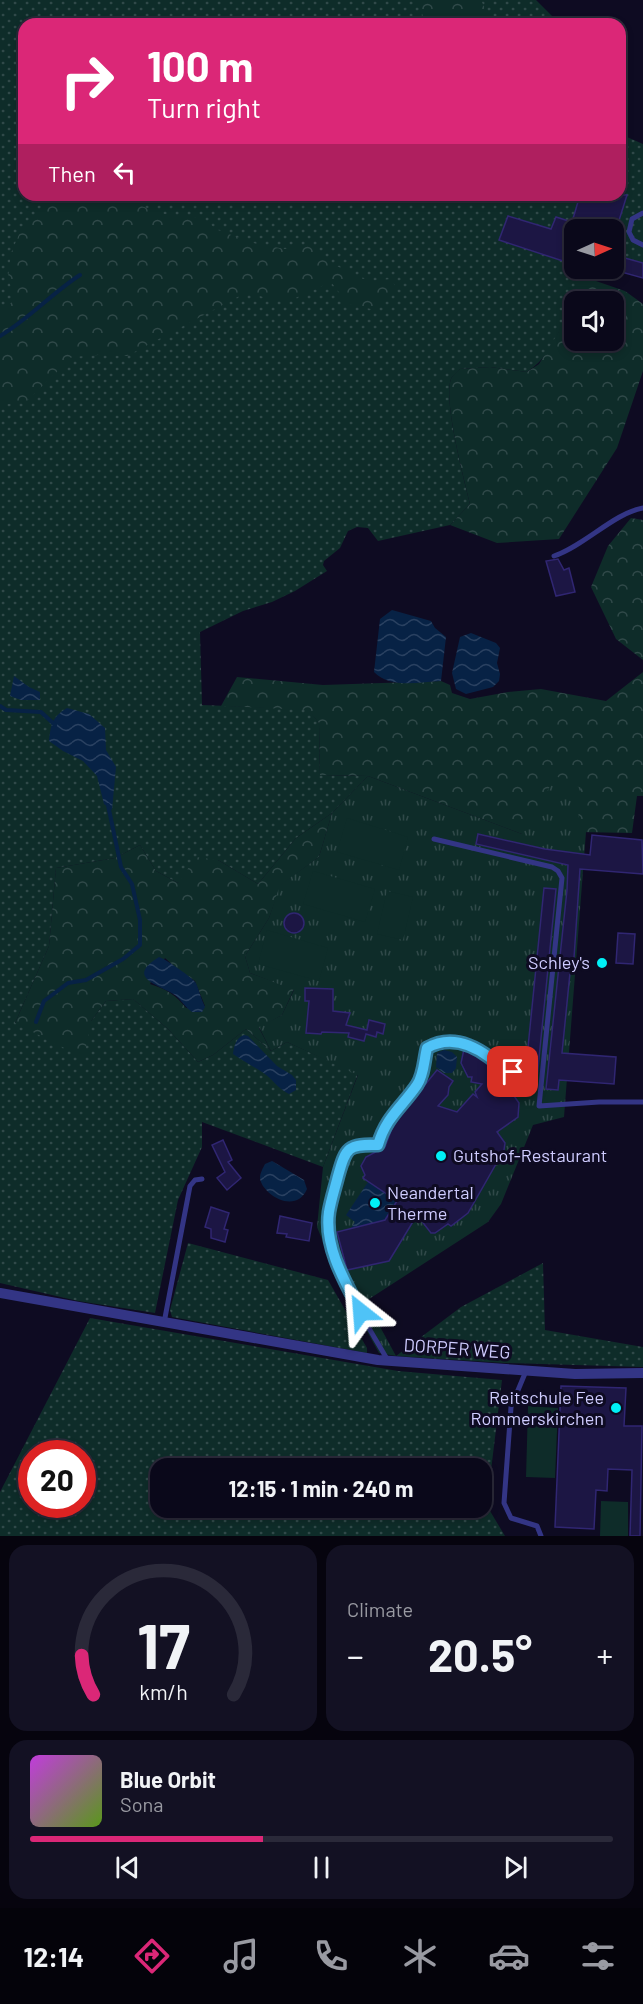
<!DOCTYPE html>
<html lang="en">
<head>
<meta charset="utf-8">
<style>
	:root { --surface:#0a081a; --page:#131123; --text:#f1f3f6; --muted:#999aa2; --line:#2a2939; --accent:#db2777 }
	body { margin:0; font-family:Barlow,sans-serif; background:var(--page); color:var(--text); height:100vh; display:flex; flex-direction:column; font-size:22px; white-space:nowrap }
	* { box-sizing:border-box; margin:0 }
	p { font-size:20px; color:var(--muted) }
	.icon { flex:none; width:33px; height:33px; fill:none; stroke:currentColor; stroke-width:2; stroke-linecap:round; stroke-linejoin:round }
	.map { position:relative; height:1536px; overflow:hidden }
	.side { display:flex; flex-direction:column; gap:9px; padding:9px; background:#06040e; flex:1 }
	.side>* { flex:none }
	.banner { position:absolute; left:18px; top:18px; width:608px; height:183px; border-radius:18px; box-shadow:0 3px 9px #0003,0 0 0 2px var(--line); background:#db2777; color:#fff; overflow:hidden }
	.needle { width:39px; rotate:87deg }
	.fabs { position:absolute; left:564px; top:219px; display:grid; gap:12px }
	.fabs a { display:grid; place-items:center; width:60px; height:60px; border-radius:12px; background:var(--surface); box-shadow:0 3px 9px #0003,0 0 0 2px var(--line); font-size:30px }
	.speed { position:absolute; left:18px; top:1440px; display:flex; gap:12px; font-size:30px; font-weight:700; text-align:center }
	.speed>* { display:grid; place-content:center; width:78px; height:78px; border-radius:50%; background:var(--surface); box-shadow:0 3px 9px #0003,0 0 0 2px var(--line); line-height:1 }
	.speed .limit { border:9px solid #d22; background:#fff; color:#111 }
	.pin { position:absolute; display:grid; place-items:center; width:51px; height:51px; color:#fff; margin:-26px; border-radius:12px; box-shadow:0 3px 9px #0006 }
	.me { position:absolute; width:66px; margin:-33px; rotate:332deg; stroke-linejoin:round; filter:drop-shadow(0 0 4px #0008) }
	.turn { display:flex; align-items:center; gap:21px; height:126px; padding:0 30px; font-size:27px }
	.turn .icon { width:78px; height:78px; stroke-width:2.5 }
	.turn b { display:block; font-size:42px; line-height:51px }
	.then { display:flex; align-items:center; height:57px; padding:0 30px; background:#0003; gap:12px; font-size:22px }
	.big { font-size:45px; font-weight:700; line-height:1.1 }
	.side .card { flex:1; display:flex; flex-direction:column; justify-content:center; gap:9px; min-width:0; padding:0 21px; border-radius:18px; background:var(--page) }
	.side .dial { align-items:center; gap:0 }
	.dial svg { height:156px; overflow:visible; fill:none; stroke:var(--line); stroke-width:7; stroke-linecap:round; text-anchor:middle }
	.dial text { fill:var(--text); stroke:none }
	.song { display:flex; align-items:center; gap:18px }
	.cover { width:72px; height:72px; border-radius:9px; background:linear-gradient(135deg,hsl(290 70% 55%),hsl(90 70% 35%)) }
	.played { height:6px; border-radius:3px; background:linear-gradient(90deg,var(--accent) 40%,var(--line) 40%) }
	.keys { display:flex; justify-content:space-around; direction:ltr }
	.heat { display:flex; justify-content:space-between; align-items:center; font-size:33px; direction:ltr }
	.side .tiles { flex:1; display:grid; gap:9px; grid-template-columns:1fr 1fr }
	.card:last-child { grid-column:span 2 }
	.trip { position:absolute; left:150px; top:1458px; width:342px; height:60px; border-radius:18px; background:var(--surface); box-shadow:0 3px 9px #0003,0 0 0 2px var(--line); font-weight:700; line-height:60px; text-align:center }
	.tab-bar { display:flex; height:96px; justify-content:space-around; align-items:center; background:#04030a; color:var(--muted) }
	.tab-bar .icon { width:42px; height:42px }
	.tab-bar .current { color:var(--accent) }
	.tab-bar b { font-size:27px; color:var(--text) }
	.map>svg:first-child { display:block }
</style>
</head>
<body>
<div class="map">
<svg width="643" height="1536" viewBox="0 0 643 1536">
	<defs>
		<pattern id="grass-dots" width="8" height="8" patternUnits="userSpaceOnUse" patternTransform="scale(1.5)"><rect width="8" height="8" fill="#0e2c29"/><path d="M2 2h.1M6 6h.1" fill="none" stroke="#304949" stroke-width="1.8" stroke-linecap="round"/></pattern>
		<pattern id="forest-crowns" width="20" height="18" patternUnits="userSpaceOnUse" patternTransform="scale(1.5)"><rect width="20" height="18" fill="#0e2c29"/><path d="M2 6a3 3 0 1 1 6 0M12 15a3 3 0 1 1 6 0" fill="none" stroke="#304949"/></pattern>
		<pattern id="park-tufts" width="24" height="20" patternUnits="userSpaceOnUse" patternTransform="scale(1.5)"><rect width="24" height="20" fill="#0e2c29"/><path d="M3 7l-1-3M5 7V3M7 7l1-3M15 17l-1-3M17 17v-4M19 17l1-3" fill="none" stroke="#304949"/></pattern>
		<pattern id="water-waves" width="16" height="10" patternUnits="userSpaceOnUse" patternTransform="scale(1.5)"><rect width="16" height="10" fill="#072245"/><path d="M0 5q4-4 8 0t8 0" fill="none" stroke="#2a4161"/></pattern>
	</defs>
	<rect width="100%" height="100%" fill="#0e0b22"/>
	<g fill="url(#grass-dots)" fill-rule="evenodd">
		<path d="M0 0H536L560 24H24V195H620V134L643 144V274L614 266V230H574V268L585 269C567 303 561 350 527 372L490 367 460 369C458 372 452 376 451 379 443 400 464 480 470 504L450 525 378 541 368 528 357 527 348 531 340 548 324 561 323 565 327 571 295 591 272 602 243 611 200 632 202 705 308 709 319 723 320 775 368 776 332 813 296 838 258 884 218 860 178 883 156 871 140 845 115 858 56 868 49 946 15 1023 91 1021 106 1001 133 999 168 1029 198 1062 213 1055 246 1029 271 1051 287 1042 358 1074 323 1167 202 1122V1147L178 1200 155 1313 78 1301 0 1283Z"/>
		<polygon points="188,1243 328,1280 367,1348 367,1353 172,1317 170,1310"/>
		<polygon points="543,1263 545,1330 643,1347 643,1367 504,1363 396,1356 461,1307"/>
		<path d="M90 1318 398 1371 502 1380 488 1495 484 1501 505 1536H0V1492ZM32 1454H82V1504H32ZM160 1468H482V1508H160Z"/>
	</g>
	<g fill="url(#forest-crowns)" fill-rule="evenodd">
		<polygon points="420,0 481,0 492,24 424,24"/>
		<polygon points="75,195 116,197 164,214 201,218 218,230 253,243 285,249 308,244 330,263 370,281 391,279 397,289 371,309 348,304 331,282 291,300 273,300 247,292 127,356 98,355 72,357 26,402 0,405 0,313 15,299 8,278 11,253 20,232 45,204"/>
		<path d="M593 280 625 291 643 304V371L617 448 559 539 497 543 450 525 470 504C464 479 443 400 451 379 452 376 457 372 460 369L490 367 527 372 539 364 558 333 578 281ZM574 302H614V340H574Z"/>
		<polygon points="631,518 643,520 643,660 616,639 591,587 608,546"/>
		<polygon points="643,672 643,796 637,796 632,833 577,832 522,834 368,776 320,775 319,723 308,710 221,706 237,677 323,685 441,681 450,685 452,693 470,699 508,692 541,689 606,701"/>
		<path d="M332 813 319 857 281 885 269 918 245 956 250 973 294 989 282 1015 259 1028 271 1051 246 1029 213 1055 198 1062 168 1029 133 999 106 1001 91 1021 84 1058 15 1023 49 946 56 868 115 858 140 845 156 871 178 883 196 857 218 860 258 884 296 838ZM165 958 176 968 195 981 205 1006 186 1008C176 995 166 989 150 984Z"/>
	</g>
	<polygon fill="url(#park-tufts)" points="368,776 522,834 556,776 581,788 577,831 586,832 564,1117 533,1125 501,1204 488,1222 366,1301 396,1356 379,1353 340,1283 317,1227 323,1167 358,1075 287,1042 271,1051 259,1027 282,1015 294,990 250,973 245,956 269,918 280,885 319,857 332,813"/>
	<g fill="#0e2c29">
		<polygon points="347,818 408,837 399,870 337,852"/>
		<polygon points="313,871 375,889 365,922 303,904"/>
		<polygon points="387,891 413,897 403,940 377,934"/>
		<polygon points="267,930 328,948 319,981 258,964"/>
		<polygon points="528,1406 558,1408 555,1478 526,1477"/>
		<polygon points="601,1501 628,1502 628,1536 600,1536"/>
	</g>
	<g fill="url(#water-waves)">
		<path d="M392 610 431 621 435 628 446 637 441 681C420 682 390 689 374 672L380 619Z"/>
		<polygon points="471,633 496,643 500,648 497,663 500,674 499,681 493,687 466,694 456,689 452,673 460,637"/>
		<polygon points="14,676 29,687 40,692 40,700 21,700 10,696"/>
		<path d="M67 708 89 714 105 728 106 750 116 767 112 810 104 804 97 776 83 761 63 751 49 741C51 724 52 717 67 708Z"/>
		<path d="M159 957C164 958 193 978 196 983 199 990 201 999 205 1007L202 1012H192C185 1007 181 1000 175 995 158 984 125 978 159 957Z"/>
		<path d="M244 1035 248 1036 277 1066 292 1075 296 1080V1090L289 1094C278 1089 272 1078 262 1072 253 1066 241 1060 233 1054 234 1046 236 1038 244 1035Z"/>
		<polygon points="444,1050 452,1052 457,1057 456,1068 452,1073 444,1073 436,1067 437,1053"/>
		<path d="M272 1161 304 1180 307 1189C295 1216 261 1193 260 1178 260 1173 263 1168 265 1164Z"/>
		<polygon points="368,1182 397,1201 385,1220 351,1228 355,1222 346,1215"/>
	</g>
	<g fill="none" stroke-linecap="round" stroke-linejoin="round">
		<g stroke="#072245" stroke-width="4">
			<path d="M0 336C29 319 52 293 80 275"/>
			<polyline points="0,706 6,710 41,712 55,725"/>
			<polyline points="36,1022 44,1001 68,983 86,980 123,959 140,945 140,920 132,884 121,867 108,805"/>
		</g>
	</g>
	<g fill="#1c1644" stroke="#302672" stroke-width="1.5">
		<polygon points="580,195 627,195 616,230 574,230 566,262 499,240 508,216 551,229 556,217 572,222"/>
		<polygon points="614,255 643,263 643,278 614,270"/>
		<polygon points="558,559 564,570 569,568 575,592 556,596 546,561"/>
		<polygon points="478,834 545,849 590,855 592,835 642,840 643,874 580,869 574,958 570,973 562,1053 616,1057 614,1084 559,1080 558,1090 546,1089 567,890 568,865 476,844"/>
		<polygon points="544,888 556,889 536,1088 524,1087"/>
		<circle cx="294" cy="923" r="10"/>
		<polygon points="618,933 635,934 633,964 616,963"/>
		<polygon points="305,988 333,989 333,1011 350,1013 346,1025 367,1030 369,1020 385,1024 383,1034 377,1032 376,1037 366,1034 364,1041 348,1037 349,1033 322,1032 321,1034 306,1033 309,1001 305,1001"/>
		<polygon points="464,1049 479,1056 502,1075 500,1076 519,1103 518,1117 497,1132 505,1143 504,1150 468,1213 451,1226 448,1224 435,1233 431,1233 417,1215 389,1261 347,1270 337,1232 385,1220 397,1201 363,1178 365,1175 361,1166 366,1157 385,1147 394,1123 437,1070 453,1081 449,1087 448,1095 438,1106 457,1112 473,1094 477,1097 475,1092 482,1084 471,1082 472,1077 468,1077 461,1063"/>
		<polygon points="223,1140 232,1160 228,1162 241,1178 227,1190 217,1178 225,1172 212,1145"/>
		<polygon points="211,1207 229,1213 224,1229 228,1230 225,1242 211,1238 211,1229 205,1227"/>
		<polygon points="280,1216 312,1223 309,1241 286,1237 287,1234 277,1233"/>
		<polygon points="561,1386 626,1388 624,1426 642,1426 640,1536 630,1536 632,1470 608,1469 607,1491 596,1490 594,1529 555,1527"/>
	</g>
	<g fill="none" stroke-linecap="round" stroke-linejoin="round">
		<g stroke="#333585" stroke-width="5">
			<polyline points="643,213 632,219 629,232 633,240 643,245"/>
			<path d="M554 556C584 546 614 513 643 508"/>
			<polyline points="434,839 552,867 558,871 562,878 539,1106 599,1102 643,1102"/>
			<polyline points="164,1323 190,1186 195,1180 202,1179"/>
			<path d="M387 1359C366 1322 333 1274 329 1230 327 1212 334 1194 339 1176 347 1147 348 1144 379 1145 386 1118 402 1107 417 1085 424 1075 424 1060 427 1048 448 1036 470 1043 489 1057 498 1064 502 1070 513 1072"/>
			<polyline points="526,1371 511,1407 504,1503 511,1518 537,1526 541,1536"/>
		</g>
		<polyline stroke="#333585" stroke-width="10" points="0,1293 378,1360 575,1374 643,1373"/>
	</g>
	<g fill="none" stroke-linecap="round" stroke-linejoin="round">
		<defs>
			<path id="route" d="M361 1312C345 1282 324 1247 329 1212 331 1200 335 1188 338 1176 346 1147 348 1144 378 1145 386 1117 402 1107 417 1085 424 1075 424 1060 427 1048 448 1036 470 1043 489 1057 498 1063 502 1070 513 1072"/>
		</defs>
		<use href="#route" stroke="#337fa1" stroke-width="15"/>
		<use href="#route" stroke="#4fc3f7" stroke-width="10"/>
	</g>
	<g fill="#00f0f7" stroke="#0e0b22" stroke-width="2">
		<circle cx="602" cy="963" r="6"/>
		<circle cx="441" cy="1156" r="6"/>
		<circle cx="375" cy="1203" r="6"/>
		<circle cx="616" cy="1408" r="6"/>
	</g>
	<g text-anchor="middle" stroke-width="6" stroke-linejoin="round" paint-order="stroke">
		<g font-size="18" fill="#cfccff" stroke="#0e0b22" text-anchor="end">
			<text x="590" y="969">Schley's</text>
			<text x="453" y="1162" text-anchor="start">Gutshof-Restaurant</text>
			<text x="387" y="1199" text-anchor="start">Neandertal<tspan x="387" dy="21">Therme</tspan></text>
			<text x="604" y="1404">Reitschule Fee<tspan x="604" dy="21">Rommerskirchen</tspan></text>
		</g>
		<g font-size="18" fill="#cfccff" stroke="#0e0b22">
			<text transform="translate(457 1349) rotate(4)" y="6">DORPER WEG</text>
		</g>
	</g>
</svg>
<div class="fabs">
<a><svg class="needle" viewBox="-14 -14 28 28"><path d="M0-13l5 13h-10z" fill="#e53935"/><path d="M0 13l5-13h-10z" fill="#999aa2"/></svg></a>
<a><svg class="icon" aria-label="sound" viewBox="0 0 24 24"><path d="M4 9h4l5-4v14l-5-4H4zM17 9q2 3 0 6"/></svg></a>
</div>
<div class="speed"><div class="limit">20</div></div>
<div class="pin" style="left:513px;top:1072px;background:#d93025"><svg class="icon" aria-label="arrive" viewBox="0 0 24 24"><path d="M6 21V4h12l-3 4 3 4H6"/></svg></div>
<svg class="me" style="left:361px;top:1312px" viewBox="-20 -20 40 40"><path d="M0-17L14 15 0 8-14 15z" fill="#4fc3f7" stroke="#fff" stroke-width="4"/></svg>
<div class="trip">12:15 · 1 min · 240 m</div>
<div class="banner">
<div class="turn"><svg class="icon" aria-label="right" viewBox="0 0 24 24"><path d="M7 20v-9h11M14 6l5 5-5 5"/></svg><div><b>100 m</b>Turn right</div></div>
<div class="then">Then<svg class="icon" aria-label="left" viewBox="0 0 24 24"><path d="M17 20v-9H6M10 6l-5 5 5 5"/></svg></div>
</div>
</div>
<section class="side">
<div class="tiles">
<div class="card dial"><svg viewBox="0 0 100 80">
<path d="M14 69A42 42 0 1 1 86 69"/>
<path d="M14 69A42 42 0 0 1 8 49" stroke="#db2777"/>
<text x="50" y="56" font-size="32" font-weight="700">17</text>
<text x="50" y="72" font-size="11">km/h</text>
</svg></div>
<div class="card"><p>Climate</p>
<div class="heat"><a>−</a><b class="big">20.5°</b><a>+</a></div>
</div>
<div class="card">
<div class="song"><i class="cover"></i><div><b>Blue Orbit</b><p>Sona</p></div></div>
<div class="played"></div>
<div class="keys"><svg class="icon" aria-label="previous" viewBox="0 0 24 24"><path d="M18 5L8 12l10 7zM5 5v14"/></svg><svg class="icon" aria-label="pause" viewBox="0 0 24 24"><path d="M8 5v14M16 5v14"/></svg><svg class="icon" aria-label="next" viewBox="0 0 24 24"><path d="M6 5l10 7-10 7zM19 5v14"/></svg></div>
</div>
</div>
</section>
<nav class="tab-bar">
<b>12:14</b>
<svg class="icon current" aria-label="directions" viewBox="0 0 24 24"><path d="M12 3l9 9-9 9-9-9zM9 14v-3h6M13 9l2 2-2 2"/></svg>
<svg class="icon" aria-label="music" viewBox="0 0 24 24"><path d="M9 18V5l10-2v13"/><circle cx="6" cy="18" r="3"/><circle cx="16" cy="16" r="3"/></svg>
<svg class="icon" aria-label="phone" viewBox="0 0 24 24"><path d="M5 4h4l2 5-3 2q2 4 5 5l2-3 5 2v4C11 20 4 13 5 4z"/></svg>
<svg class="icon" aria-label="climate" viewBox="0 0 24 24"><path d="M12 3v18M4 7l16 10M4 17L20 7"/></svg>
<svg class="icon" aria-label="car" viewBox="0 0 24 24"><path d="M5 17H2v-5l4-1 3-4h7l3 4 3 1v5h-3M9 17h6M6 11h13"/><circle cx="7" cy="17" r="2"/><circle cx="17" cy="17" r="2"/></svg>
<svg class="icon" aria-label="filters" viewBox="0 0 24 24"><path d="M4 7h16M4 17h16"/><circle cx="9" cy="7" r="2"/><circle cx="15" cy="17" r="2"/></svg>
</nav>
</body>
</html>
